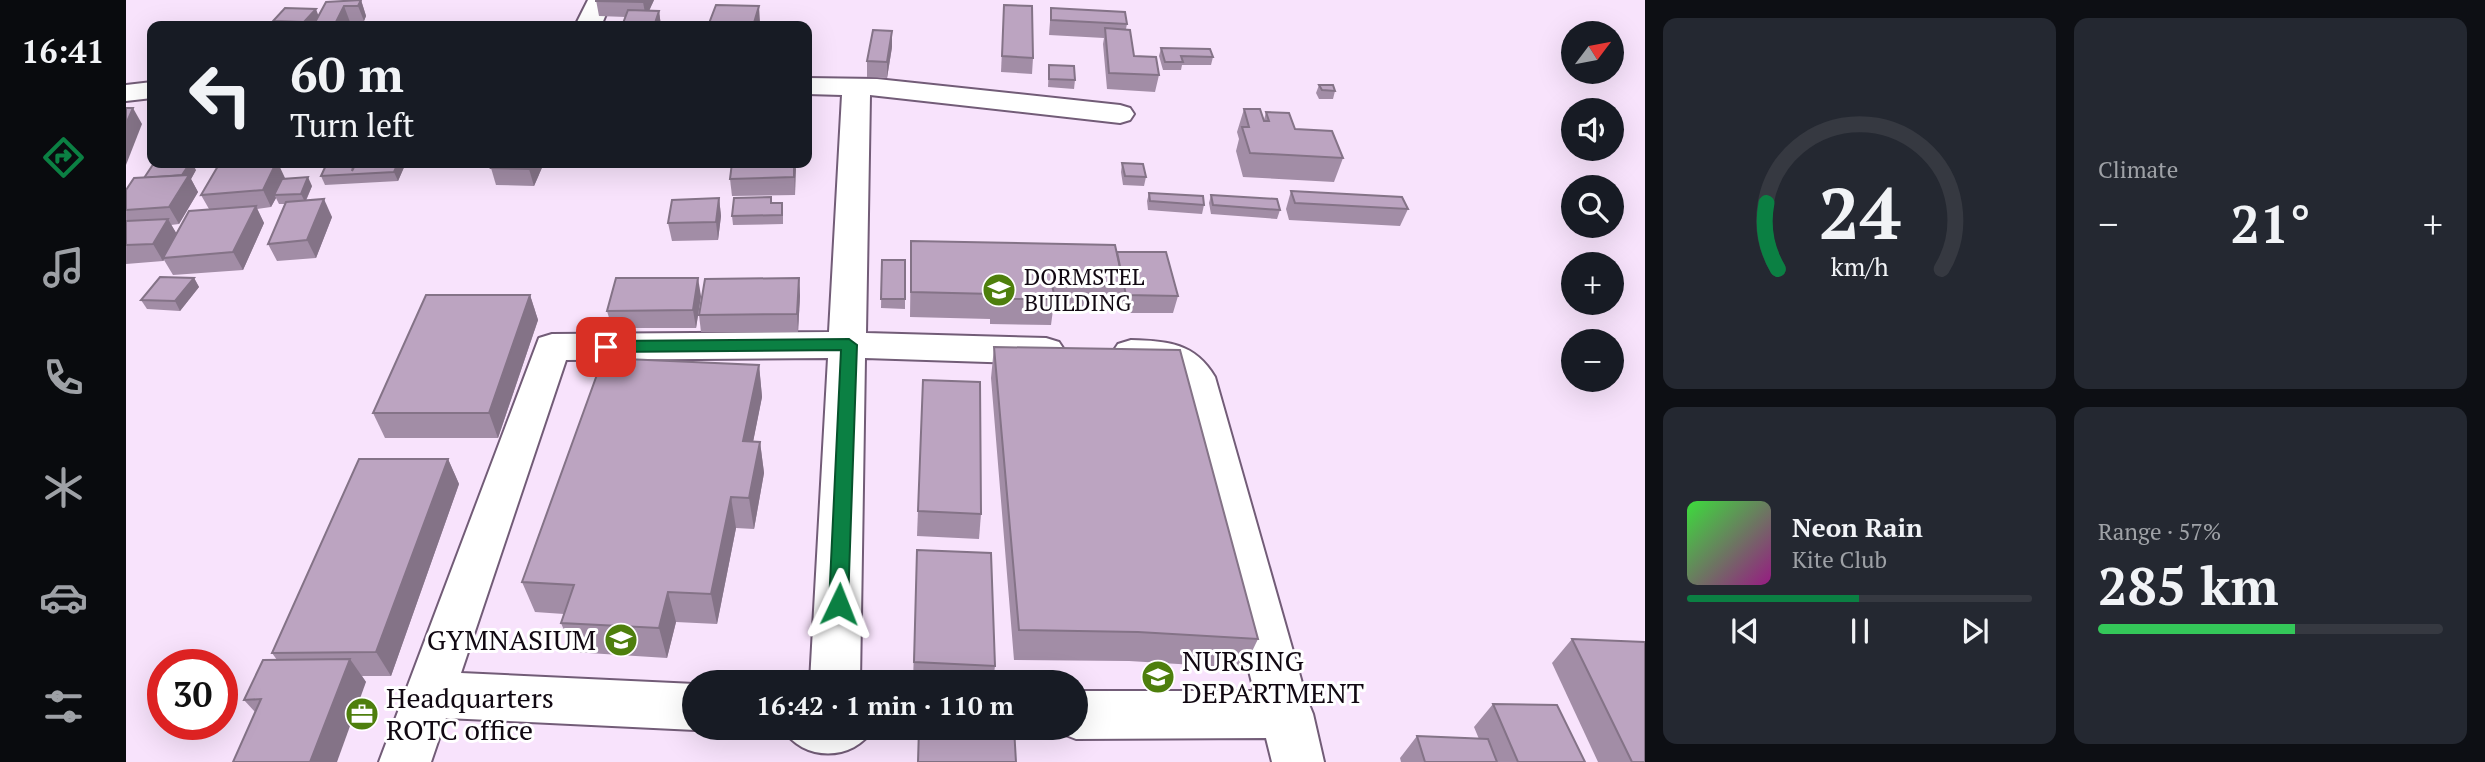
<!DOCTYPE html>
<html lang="en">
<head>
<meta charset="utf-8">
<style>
	:root { --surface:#171b24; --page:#242831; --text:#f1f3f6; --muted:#9ea1a6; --line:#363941; --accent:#0b8043 }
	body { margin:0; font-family:"PT Serif",serif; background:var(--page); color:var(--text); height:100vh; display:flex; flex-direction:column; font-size:26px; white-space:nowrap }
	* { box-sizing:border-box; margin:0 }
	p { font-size:23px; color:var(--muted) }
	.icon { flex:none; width:38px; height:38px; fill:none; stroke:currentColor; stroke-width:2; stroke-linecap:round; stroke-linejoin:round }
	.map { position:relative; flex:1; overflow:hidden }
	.details { display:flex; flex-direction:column; gap:18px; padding:18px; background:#0d0f14; width:840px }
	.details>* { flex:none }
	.top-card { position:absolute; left:21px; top:21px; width:665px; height:147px; border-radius:14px; box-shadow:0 7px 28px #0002; background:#171b24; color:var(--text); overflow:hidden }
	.needle { width:46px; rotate:58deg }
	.tools { position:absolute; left:1435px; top:21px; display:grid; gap:14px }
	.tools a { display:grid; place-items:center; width:63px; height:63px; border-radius:50%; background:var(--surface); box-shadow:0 7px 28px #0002; font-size:35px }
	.speed { position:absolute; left:21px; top:649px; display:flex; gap:14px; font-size:35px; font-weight:700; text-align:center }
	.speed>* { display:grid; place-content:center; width:91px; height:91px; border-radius:50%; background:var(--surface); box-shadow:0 7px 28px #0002; line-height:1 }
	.speed .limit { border:10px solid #d22; background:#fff; color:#111 }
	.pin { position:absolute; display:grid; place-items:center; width:60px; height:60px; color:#fff; margin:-30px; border-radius:14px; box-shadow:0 4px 10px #0006 }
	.me { position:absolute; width:77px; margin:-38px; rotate:2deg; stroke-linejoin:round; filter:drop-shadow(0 0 5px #0008) }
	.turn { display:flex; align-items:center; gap:24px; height:147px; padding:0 28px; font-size:32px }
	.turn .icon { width:91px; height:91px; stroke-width:2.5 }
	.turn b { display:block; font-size:49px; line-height:60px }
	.big { font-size:52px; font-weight:700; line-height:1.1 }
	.details .tile { flex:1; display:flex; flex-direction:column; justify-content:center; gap:10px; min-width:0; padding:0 24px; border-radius:14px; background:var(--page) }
	.details .dial { align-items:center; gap:0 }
	.dial svg { height:182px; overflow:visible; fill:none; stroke:var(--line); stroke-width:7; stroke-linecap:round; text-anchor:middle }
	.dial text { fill:var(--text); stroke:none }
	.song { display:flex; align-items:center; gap:21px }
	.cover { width:84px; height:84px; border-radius:10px; background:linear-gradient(135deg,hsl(120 70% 55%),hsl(310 70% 35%)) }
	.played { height:7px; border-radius:4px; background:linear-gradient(90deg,var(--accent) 50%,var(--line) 50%) }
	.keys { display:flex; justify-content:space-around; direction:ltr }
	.heat { display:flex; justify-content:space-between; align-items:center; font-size:38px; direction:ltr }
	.charge { height:10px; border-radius:5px; background:linear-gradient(90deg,#34c759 57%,var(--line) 0) }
	.details .tiles { flex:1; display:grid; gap:18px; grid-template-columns:repeat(2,1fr) }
	.trip { position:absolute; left:556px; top:670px; width:406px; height:70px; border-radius:35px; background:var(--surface); box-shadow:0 7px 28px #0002; font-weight:700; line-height:70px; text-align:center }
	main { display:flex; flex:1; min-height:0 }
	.tabs { display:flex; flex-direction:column; width:126px; justify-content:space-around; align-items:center; background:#090b0e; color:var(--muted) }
	.tabs .icon { width:49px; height:49px }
	.tabs .current { color:var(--accent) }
	.tabs b { font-size:32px; color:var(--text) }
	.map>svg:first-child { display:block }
</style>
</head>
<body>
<main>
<nav class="tabs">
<b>16:41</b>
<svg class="icon current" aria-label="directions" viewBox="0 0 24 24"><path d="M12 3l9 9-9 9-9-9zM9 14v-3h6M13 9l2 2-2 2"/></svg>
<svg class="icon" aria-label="music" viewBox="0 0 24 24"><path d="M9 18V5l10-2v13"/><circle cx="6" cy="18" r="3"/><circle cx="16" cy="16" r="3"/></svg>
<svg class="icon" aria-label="phone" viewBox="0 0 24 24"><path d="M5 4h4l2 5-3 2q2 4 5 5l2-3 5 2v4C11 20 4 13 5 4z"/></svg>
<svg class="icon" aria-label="climate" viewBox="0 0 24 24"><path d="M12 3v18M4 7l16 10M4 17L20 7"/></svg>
<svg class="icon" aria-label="car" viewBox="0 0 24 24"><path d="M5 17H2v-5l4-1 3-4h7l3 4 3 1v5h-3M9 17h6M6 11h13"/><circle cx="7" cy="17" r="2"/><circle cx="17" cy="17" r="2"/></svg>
<svg class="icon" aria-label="filters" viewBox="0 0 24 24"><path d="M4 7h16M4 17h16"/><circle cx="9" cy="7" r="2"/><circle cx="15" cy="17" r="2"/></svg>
</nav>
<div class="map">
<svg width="1519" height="762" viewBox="0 0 1519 762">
	<rect width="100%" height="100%" fill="#f8e3fc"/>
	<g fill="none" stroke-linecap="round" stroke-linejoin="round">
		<defs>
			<g id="minor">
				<polygon points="462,0 486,0 475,26 449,26"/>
				<polygon points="681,78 751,79 994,105 1004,108 1008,114 1004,120 994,123 744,95 740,333 920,338 933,342 939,351 933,360 920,364 739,358 734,682 684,682 702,358 440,360 335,673 569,684 569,728 575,728 569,730 320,718 305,762 253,762 413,338 426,334 703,332 716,95 681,94"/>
				<polygon points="26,82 26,98 0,101 0,85"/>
				<path d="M1005 340C1042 341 1069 343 1089 377L1180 697 1187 714 1198 762H1146L1140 738 950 739 932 732 930 728H950V691H1128L1051 379 1037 367 992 362 986 353 992 344Z"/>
				<path d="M656 728H748C727 762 677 762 656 728Z"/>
			</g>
		</defs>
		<use href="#minor" stroke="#725c77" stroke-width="4"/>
		<use href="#minor" fill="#fff" fill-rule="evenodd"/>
	</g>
	<g fill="#a28da6">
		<polygon points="235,0 240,16 238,21 224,22 191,19 185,26 149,26 147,21 193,16"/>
		<polygon points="470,0 528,0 523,10 533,11 535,26 496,26 500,17 473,16"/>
		<polygon points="878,5 907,58 906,74 875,72"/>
		<polygon points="925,8 1001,24 1000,29 1008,56 1033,75 1029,92 981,89 977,44 978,38 923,35"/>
		<polygon points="766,47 761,78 741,77 741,61"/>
		<polygon points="1035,48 1087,57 1085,65 1056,65 1055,70 1037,70 1033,56"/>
		<polygon points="923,65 949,80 948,89 922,87"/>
		<polygon points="1193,85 1209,91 1207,99 1193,99 1190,93"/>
		<polygon points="1118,109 1138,120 1140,112 1217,158 1208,182 1117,177 1110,151 1113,139 1111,132"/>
		<polygon points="368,163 418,163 408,186 370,185 365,168"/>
		<polygon points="606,163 669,163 669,195 606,196 604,179"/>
		<polygon points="996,163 1020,177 1018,186 997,185 995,172"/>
		<polygon points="279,165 272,181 199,185 195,176"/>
		<polygon points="70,170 65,179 72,192 53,224 45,225 50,233 83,209 75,195 159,178 186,186 180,201 206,217 190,258 151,261 142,244 159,204 153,204 150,198 145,207 131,209 138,223 117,270 47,275 38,260 37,261 0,264 0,190 18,178"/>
		<polygon points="1165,191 1282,209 1274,226 1163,220 1160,209"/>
		<polygon points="1023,193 1078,205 1076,214 1022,210 1021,201"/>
		<polygon points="1085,195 1154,210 1151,219 1085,214 1083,203"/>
		<polygon points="645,197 646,203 657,212 657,224 607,225 606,216"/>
		<polygon points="593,198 595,216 592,240 546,241 542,223"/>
		<polygon points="785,241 991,252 1052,296 1047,313 997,313 994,303 993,311 927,310 925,325 864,324 864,319 784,317"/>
		<polygon points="756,260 779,260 779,309 755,308"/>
		<polygon points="68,278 73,287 54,311 21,309 15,300"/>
		<polygon points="673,278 674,296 672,332 575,332 573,315"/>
		<polygon points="404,295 412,320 372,438 259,438 247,413"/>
		<polygon points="575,296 570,328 486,328 481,311"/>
		<polygon points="868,347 1132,639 1118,668 1003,661 888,660 865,378"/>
		<polygon points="633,365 636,397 627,442 634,442 638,473 628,529 610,528 591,624 550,622 541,658 447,652 435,623 438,614 409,612 396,582"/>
		<polygon points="797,380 855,514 853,539 791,536"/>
		<polygon points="322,459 333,484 265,676 236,676 240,682 129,712 118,700 151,660 146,653"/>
		<polygon points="791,550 869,666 867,682 787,682"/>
		<polygon points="1446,639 1519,762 1472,762 1426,663"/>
		<polygon points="1367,704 1459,762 1275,762 1274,758 1291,736 1353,739 1348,727"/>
	</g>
	<g fill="#847387">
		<polygon points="235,0 240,16 238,21 232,6"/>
		<polygon points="518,0 528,0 520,18 517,2"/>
		<polygon points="218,6 224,22 222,26 208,26"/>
		<polygon points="633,6 634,22 633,26 627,26"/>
		<polygon points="190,9 193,17 185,26 180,26 178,22"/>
		<polygon points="533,11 535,26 528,26"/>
		<polygon points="766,31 766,47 761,78 761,62"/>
		<polygon points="7,108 16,124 0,165 0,124"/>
		<polygon points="64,163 66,163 70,170 65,179 72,192 53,224 43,207 53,181"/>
		<polygon points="150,163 152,163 159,178 151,195 148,195 150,198 145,207 137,190"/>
		<polygon points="272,163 278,163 279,165 272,181 268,172"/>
		<polygon points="406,163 418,163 408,186 403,169"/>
		<polygon points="668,163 669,163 670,169 669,195"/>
		<polygon points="182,177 186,186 179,202 175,194"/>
		<polygon points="593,198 595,216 592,240 590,222"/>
		<polygon points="198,199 206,217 190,258 181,240"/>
		<polygon points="130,206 138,223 117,270 107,252"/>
		<polygon points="42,219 52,236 37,258 38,260 37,261 27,244"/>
		<polygon points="68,278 73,287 54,311 49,301"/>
		<polygon points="572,278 575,296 570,328 567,310"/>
		<polygon points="673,278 674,296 672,332 671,314"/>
		<polygon points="404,295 412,320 372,438 363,413"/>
		<polygon points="633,365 636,397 621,472 617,441"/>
		<polygon points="634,442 638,473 628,529 623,498"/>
		<polygon points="322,459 333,484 265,676 250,652"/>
		<polygon points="605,497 610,528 591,624 585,594"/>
		<polygon points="542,592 550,622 541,658 533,628"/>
		<polygon points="224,659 240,682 211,762 184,762"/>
	</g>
	<g fill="#bca4c1" stroke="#847387" stroke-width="2">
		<polygon points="235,0 232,6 218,6 208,26 187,26 200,2"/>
		<polygon points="470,0 518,0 517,2 470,1"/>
		<polygon points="590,5 633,6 627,26 582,26"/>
		<polygon points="878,5 906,6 907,58 876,56"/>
		<polygon points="159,8 190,9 178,22 147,21"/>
		<polygon points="925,8 999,12 1001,24 925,20"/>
		<polygon points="502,10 533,11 528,26 496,26"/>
		<polygon points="979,28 1004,30 1008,56 1030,57 1033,75 983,73"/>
		<polygon points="747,30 766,31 761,62 741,61"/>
		<polygon points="1035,48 1084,49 1087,57 1055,56 1057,62 1039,62"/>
		<polygon points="923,65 948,66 949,80 923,79"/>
		<polygon points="1193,85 1207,85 1209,91 1196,90"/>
		<polygon points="0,108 7,108 0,124"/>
		<polygon points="1118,109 1134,109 1138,121 1143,121 1140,112 1163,113 1169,129 1206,131 1217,158 1124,153 1116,127 1123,127"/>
		<polygon points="28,163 64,163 56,175 18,178"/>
		<polygon points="129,163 150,163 137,190 75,195 92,166"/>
		<polygon points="201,163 228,163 226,171 230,163 272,163 268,172 195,176"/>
		<polygon points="368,163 406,163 403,169 365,168"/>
		<polygon points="606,163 668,163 668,177 604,179"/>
		<polygon points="996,163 1017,164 1020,177 999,176"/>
		<polygon points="63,175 43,207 0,210 0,190 8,178"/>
		<polygon points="182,177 175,194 148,195 156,179"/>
		<polygon points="1165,191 1276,197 1282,209 1169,203"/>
		<polygon points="1023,193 1077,196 1078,205 1024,201"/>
		<polygon points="1085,195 1151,199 1154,210 1087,205"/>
		<polygon points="645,197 645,203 656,203 656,215 606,216 608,198"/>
		<polygon points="593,198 590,222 542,223 546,200"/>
		<polygon points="198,199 181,240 142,244 160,202"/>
		<polygon points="130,206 107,252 37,258 63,211"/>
		<polygon points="42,219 27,244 0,245 0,221"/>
		<polygon points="785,241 989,245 998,286 926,285 929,299 867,299 867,294 785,292"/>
		<polygon points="991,252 1040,252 1052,296 1000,295"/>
		<polygon points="756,260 779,260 779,299 755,299"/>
		<polygon points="34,277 68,278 49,301 15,300"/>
		<polygon points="490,278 572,278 567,310 481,311"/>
		<polygon points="673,278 671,314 573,315 579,279"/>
		<polygon points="300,295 404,295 363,413 247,413"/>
		<polygon points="868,347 1054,350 1132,639 1012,632 893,630"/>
		<polygon points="477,358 633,365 617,441 634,442 623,498 605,497 585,594 542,592 533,628 435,623 448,585 396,582"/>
		<polygon points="797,380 854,382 855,514 792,511"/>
		<polygon points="233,459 322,459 250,652 146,653"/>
		<polygon points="791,550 865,553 869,666 788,662"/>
		<polygon points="1446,639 1519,642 1519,762 1506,762"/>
		<polygon points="224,659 184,762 107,762 135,699 118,700 137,660"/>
		<polygon points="1367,704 1431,705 1459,762 1392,762"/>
		<polygon points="793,728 888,728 890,762 792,762"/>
		<polygon points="1291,736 1362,739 1371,762 1299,762"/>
	</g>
	<polygon fill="#0b8043" stroke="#07532c" stroke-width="2" points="723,339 731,345 722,604 719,610 706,610 703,604 715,350 480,352 472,347 480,341"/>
	<defs>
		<symbol id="school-disc" viewBox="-11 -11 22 22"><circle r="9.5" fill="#4e7f0d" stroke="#fff"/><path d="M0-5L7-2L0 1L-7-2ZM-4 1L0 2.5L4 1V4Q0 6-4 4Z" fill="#fff"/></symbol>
		<symbol id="office-disc" viewBox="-11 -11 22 22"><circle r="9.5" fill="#4e7f0d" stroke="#fff"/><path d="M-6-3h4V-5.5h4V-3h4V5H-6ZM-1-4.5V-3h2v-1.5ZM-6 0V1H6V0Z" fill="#fff"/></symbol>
	</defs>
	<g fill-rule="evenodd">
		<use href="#school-disc" x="854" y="271" width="38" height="38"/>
		<use href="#school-disc" x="476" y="621" width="38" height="38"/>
		<use href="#school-disc" x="1013" y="658" width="38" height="38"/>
		<use href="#office-disc" x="217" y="695" width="38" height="38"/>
	</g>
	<g text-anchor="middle" stroke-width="6" stroke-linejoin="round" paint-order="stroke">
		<g font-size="23" fill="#110812" stroke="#fff" text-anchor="start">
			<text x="898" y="285">DORMSTEL<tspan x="898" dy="26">BUILDING</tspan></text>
		</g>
		<g font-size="28" fill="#110812" stroke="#fff" text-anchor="start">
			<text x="470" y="650" text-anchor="end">GYMNASIUM</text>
			<text x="1056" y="671">NURSING<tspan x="1056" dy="32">DEPARTMENT</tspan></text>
			<text x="260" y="708">Headquarters<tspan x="260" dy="32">ROTC office</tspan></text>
		</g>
	</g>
</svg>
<div class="tools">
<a><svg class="needle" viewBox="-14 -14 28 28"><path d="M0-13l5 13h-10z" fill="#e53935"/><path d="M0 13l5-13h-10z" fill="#9ea1a6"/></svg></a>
<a><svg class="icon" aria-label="sound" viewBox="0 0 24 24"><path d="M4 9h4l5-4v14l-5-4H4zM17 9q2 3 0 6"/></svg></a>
<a><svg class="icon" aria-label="search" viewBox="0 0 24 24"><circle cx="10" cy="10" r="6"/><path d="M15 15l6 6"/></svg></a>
<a>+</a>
<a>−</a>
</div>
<div class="speed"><div class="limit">30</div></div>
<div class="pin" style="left:480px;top:347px;background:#d93025"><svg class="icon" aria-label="arrive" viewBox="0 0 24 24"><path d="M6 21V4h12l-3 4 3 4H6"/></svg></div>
<svg class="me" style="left:713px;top:604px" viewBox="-20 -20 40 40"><path d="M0-17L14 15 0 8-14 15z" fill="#0b8043" stroke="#fff" stroke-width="4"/></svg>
<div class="trip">16:42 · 1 min · 110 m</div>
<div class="top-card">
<div class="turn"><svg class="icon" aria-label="left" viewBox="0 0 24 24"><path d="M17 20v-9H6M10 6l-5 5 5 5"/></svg><div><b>60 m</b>Turn left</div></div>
</div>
</div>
<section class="details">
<div class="tiles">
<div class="tile dial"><svg viewBox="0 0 100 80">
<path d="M14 69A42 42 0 1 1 86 69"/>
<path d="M14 69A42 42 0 0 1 9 40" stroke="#0b8043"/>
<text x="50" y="56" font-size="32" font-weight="700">24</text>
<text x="50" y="72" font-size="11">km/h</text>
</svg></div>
<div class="tile"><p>Climate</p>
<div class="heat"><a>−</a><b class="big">21°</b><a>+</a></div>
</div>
<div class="tile">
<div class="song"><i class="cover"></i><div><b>Neon Rain</b><p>Kite Club</p></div></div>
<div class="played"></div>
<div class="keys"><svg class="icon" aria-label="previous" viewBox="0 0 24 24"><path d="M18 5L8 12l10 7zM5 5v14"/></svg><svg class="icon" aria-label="pause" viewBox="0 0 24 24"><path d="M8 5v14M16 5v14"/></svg><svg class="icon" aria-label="next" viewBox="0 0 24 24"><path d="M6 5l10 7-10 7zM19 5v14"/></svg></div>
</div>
<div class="tile"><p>Range · 57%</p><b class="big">285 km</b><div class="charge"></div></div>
</div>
</section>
</main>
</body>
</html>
